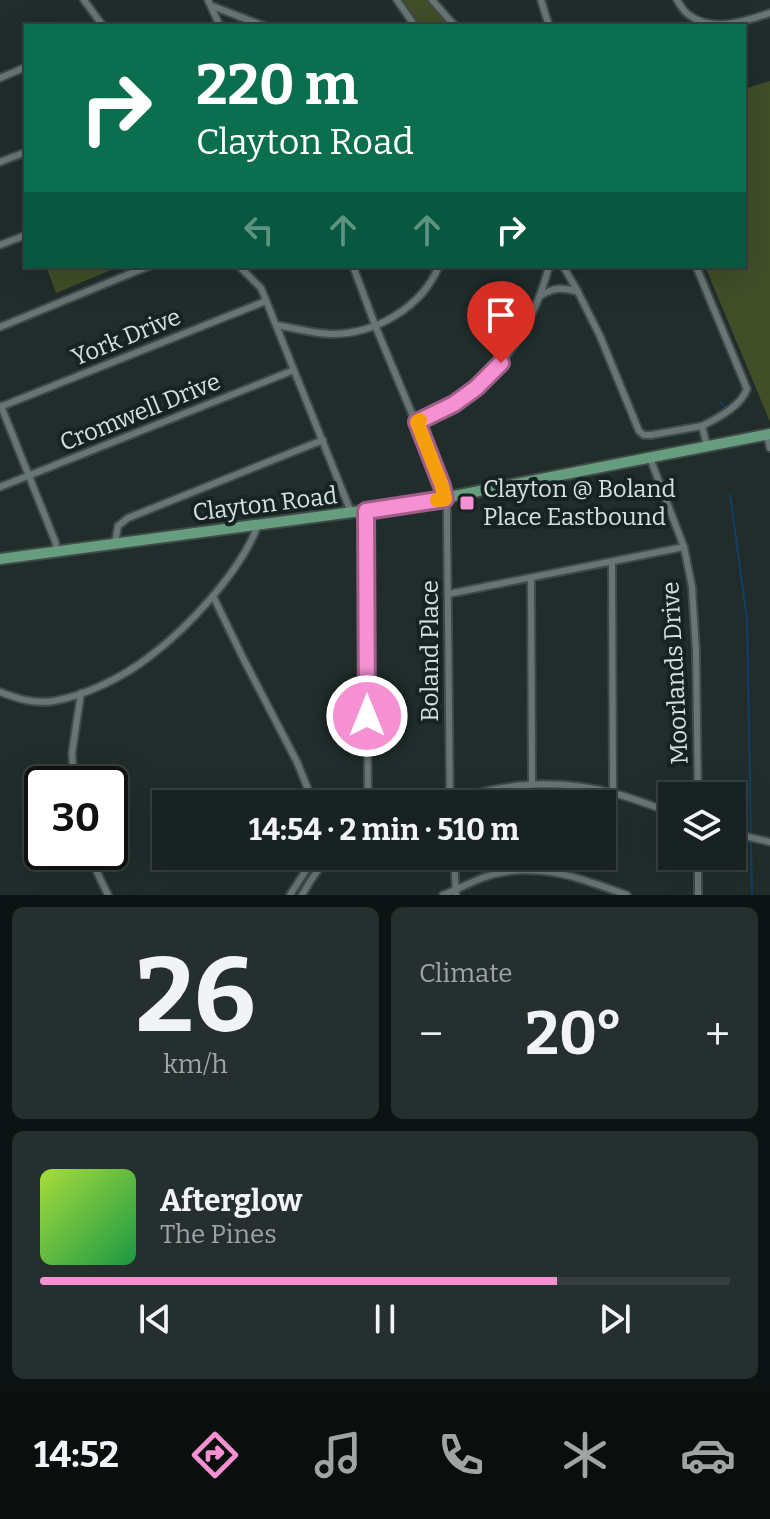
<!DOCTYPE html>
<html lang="en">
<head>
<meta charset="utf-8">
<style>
	:root { --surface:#182220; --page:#252f2d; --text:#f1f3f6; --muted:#9fa4a5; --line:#363f3e; --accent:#f591d2 }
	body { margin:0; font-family:Bitter,serif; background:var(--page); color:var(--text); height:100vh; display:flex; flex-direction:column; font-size:30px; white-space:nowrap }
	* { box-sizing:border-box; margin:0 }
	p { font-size:26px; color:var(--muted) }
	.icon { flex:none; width:44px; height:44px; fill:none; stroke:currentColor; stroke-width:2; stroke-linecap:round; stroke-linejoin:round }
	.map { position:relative; height:895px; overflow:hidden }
	.details { display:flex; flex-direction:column; gap:12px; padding:12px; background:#0d1312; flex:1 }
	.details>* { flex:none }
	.top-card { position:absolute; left:24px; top:24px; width:722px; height:244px; border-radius:0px; box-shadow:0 8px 32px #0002,0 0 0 2px var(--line); background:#0b6e4f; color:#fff; overflow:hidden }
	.fabs { position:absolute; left:658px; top:782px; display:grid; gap:16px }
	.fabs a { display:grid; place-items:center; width:88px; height:88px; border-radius:0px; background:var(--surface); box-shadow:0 8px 32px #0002,0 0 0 2px var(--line); font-size:40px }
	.speed { position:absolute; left:24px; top:766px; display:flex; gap:16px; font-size:40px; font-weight:700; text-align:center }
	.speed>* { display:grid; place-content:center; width:104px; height:104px; border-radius:50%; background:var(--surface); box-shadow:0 8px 32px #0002,0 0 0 2px var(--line); line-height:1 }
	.speed .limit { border:4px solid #111; border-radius:12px; background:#fff; color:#111 }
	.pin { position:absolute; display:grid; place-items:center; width:68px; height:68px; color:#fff; margin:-82px -34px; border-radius:50% 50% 50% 0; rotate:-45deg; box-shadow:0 0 8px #0007 }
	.pin .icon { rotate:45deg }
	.me { position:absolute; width:88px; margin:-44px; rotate:0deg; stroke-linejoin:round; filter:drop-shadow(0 0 6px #0008) }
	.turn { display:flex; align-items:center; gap:28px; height:168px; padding:0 40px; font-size:36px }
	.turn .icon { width:104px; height:104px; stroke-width:2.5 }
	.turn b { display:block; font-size:56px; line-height:68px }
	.lanes { display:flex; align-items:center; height:76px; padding:0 40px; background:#0003; justify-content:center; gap:40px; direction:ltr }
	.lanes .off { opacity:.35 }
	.big { font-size:60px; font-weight:700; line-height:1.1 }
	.details .tile { flex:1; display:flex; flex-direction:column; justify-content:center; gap:12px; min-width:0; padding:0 28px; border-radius:12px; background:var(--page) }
	.details .dial { align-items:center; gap:0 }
	.dial b { font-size:104px; line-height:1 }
	.song { display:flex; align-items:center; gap:24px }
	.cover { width:96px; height:96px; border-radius:12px; background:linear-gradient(135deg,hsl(80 70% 55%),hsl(140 70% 35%)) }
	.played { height:8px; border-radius:4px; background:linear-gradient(90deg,var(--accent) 75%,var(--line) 75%) }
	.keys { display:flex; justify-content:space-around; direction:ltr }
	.heat { display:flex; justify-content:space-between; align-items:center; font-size:44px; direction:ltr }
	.details .tiles { flex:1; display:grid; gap:12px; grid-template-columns:1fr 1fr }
	.tile:last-child { grid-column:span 2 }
	.trip { position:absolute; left:152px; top:790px; width:464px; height:80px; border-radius:0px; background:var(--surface); box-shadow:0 8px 32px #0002,0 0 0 2px var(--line); font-weight:700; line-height:80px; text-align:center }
	.menu { display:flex; height:128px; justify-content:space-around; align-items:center; background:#0a0e0d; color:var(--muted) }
	.menu .icon { width:56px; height:56px }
	.menu .active { color:var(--accent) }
	.menu b { font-size:36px; color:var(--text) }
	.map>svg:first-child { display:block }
</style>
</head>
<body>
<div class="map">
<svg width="770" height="895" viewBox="0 0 770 895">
	<rect width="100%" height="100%" fill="#202d2b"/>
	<g fill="#414e28">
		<polygon points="402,0 428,0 451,26 421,26"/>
		<polygon points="770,81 770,422 705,266 744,266 744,89"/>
		<polygon points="46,266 117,266 118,267 56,293"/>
	</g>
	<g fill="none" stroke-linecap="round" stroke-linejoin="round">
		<g stroke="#133f65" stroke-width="2">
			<polyline points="720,402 725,407"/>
			<polyline points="730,495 747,619 752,895"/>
		</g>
		<defs>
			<g id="minor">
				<polyline points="84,0 103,26"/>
				<polyline points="208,0 220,26"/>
				<polyline points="397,0 415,26"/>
				<polyline points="432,0 455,26"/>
				<polyline points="541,0 549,26"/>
				<path d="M677 0C680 5 684 12 689 15 713 33 745 21 770 13"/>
				<polyline points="212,6 264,26"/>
				<polyline points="0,78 26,67"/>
				<polyline points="0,162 26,152"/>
				<polyline points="0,245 26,235"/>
				<polyline points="239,266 261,288 351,512"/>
				<polyline points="353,266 375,325 442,486 447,510 447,528 450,804"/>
				<polyline points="563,266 577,290 600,336 639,431 644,435 651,435 702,426 707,446"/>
				<path d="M696 266 747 389C741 406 718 418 702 426"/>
				<path d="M540 296C554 287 563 287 578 292"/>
				<path d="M276 325C295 328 314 334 332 334 376 334 422 307 439 266"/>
				<polyline points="0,327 149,266"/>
				<polyline points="1,406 55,541 57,551"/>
				<polyline points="0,407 266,301"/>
				<path d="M417 422C430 416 444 410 456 403 504 371 535 321 549 266"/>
				<polyline points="767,435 770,448"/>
				<polyline points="650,458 684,547 692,587 696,651 698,796"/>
				<polyline points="0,487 294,370"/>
				<polyline points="366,511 368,804"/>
				<polyline points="115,543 118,526 128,518 323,440"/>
				<polyline points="612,562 613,793"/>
				<polyline points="531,578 532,784"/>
				<polyline points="448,594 684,547"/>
				<polyline points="213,596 244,660 297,762 314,804"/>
				<path d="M0 692C18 699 35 704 54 701 87 695 123 677 149 657 188 628 241 571 258 525"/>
				<polyline points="74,784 72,753 81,693"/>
				<path d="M443 804C500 783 554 778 613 793 633 798 653 806 672 813"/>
				<polyline points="732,833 770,842"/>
				<polyline points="90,852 97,872 108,895"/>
				<polyline points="454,856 456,895"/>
				<polyline points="290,895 315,856"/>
				<polyline points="302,895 311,880 328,856"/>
				<path d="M443 895C456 890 469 883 482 878 534 859 579 878 627 895"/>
				<polyline points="698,895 698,856"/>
			</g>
			<polyline id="primary" points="0,559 413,504 770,434"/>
		</defs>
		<use href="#minor" stroke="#3f4a49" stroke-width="10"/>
		<use href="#primary" stroke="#3f4a49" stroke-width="14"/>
		<use href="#minor" stroke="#677674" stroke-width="6"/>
		<use href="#primary" stroke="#679d7f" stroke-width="10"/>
	</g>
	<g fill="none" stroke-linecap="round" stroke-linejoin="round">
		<defs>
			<polyline id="route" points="367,716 366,511 445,499 442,486 417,422 454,404 476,388 501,363"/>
		</defs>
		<use href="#route" stroke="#9f5e88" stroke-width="20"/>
		<use href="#route" stroke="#f591d2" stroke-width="14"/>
		<polyline stroke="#f59e0b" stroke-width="14" points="420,420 417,422 442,486 445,499 437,500"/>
	</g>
	<rect fill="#f591d2" stroke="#162322" stroke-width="3" x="459" y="495" width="16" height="16" rx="4"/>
	<g text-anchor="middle" stroke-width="8" stroke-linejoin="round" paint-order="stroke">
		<g font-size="24" fill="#d8e0df" stroke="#162322">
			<text transform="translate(126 337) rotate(-22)" y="8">York Drive</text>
			<text transform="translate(140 412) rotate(-22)" y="8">Cromwell Drive</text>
			<text transform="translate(265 504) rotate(-7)" y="8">Clayton Road</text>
			<text transform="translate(430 651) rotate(-90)" y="8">Boland Place</text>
			<text transform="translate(675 673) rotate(-93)" y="8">Moorlands Drive</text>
		</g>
		<g font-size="24" fill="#d8e0df" stroke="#162322" text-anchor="start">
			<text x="483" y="497">Clayton @ Boland<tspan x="483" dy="28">Place Eastbound</tspan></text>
		</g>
	</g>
</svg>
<div class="fabs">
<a><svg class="icon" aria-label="layers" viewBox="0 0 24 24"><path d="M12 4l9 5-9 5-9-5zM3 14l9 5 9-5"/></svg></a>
</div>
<div class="speed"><div class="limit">30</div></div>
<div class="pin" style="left:501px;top:363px;background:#d93025"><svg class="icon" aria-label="arrive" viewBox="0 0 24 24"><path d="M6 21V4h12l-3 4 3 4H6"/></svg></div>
<svg class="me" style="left:367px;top:716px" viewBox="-20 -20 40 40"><circle r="17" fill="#f591d2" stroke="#fff" stroke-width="3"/><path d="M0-11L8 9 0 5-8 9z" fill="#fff"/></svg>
<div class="trip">14:54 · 2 min · 510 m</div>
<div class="top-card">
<div class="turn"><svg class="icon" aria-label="right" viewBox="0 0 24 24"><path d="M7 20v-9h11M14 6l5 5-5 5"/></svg><div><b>220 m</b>Clayton Road</div></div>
<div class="lanes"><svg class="icon off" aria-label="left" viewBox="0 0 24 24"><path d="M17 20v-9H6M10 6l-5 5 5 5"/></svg><svg class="icon off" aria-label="ahead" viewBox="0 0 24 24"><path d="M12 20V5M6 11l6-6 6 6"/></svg><svg class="icon off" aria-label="ahead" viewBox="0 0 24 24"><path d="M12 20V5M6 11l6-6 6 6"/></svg><svg class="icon" aria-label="right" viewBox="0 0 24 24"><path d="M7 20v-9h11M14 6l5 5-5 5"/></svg></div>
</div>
</div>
<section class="details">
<div class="tiles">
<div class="tile dial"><b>26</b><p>km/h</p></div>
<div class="tile"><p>Climate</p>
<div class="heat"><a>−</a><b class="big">20°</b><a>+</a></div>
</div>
<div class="tile">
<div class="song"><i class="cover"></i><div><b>Afterglow</b><p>The Pines</p></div></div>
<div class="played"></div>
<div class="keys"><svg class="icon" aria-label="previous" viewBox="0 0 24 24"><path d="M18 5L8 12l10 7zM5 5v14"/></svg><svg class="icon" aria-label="pause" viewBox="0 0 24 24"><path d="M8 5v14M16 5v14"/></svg><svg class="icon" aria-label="next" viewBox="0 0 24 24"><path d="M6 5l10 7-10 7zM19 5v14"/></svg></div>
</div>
</div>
</section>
<nav class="menu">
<b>14:52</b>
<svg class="icon active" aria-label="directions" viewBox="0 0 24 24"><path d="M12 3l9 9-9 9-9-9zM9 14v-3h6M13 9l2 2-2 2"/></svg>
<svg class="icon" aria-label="music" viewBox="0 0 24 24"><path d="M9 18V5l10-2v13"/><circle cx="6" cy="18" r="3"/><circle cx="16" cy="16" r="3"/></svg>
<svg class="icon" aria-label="phone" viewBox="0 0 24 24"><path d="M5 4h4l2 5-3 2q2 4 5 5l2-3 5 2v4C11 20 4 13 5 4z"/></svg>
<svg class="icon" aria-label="climate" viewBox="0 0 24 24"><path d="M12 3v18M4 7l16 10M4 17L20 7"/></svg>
<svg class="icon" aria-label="car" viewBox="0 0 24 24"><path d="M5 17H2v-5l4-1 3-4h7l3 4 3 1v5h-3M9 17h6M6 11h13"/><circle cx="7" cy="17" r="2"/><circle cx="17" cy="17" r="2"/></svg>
</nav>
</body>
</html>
